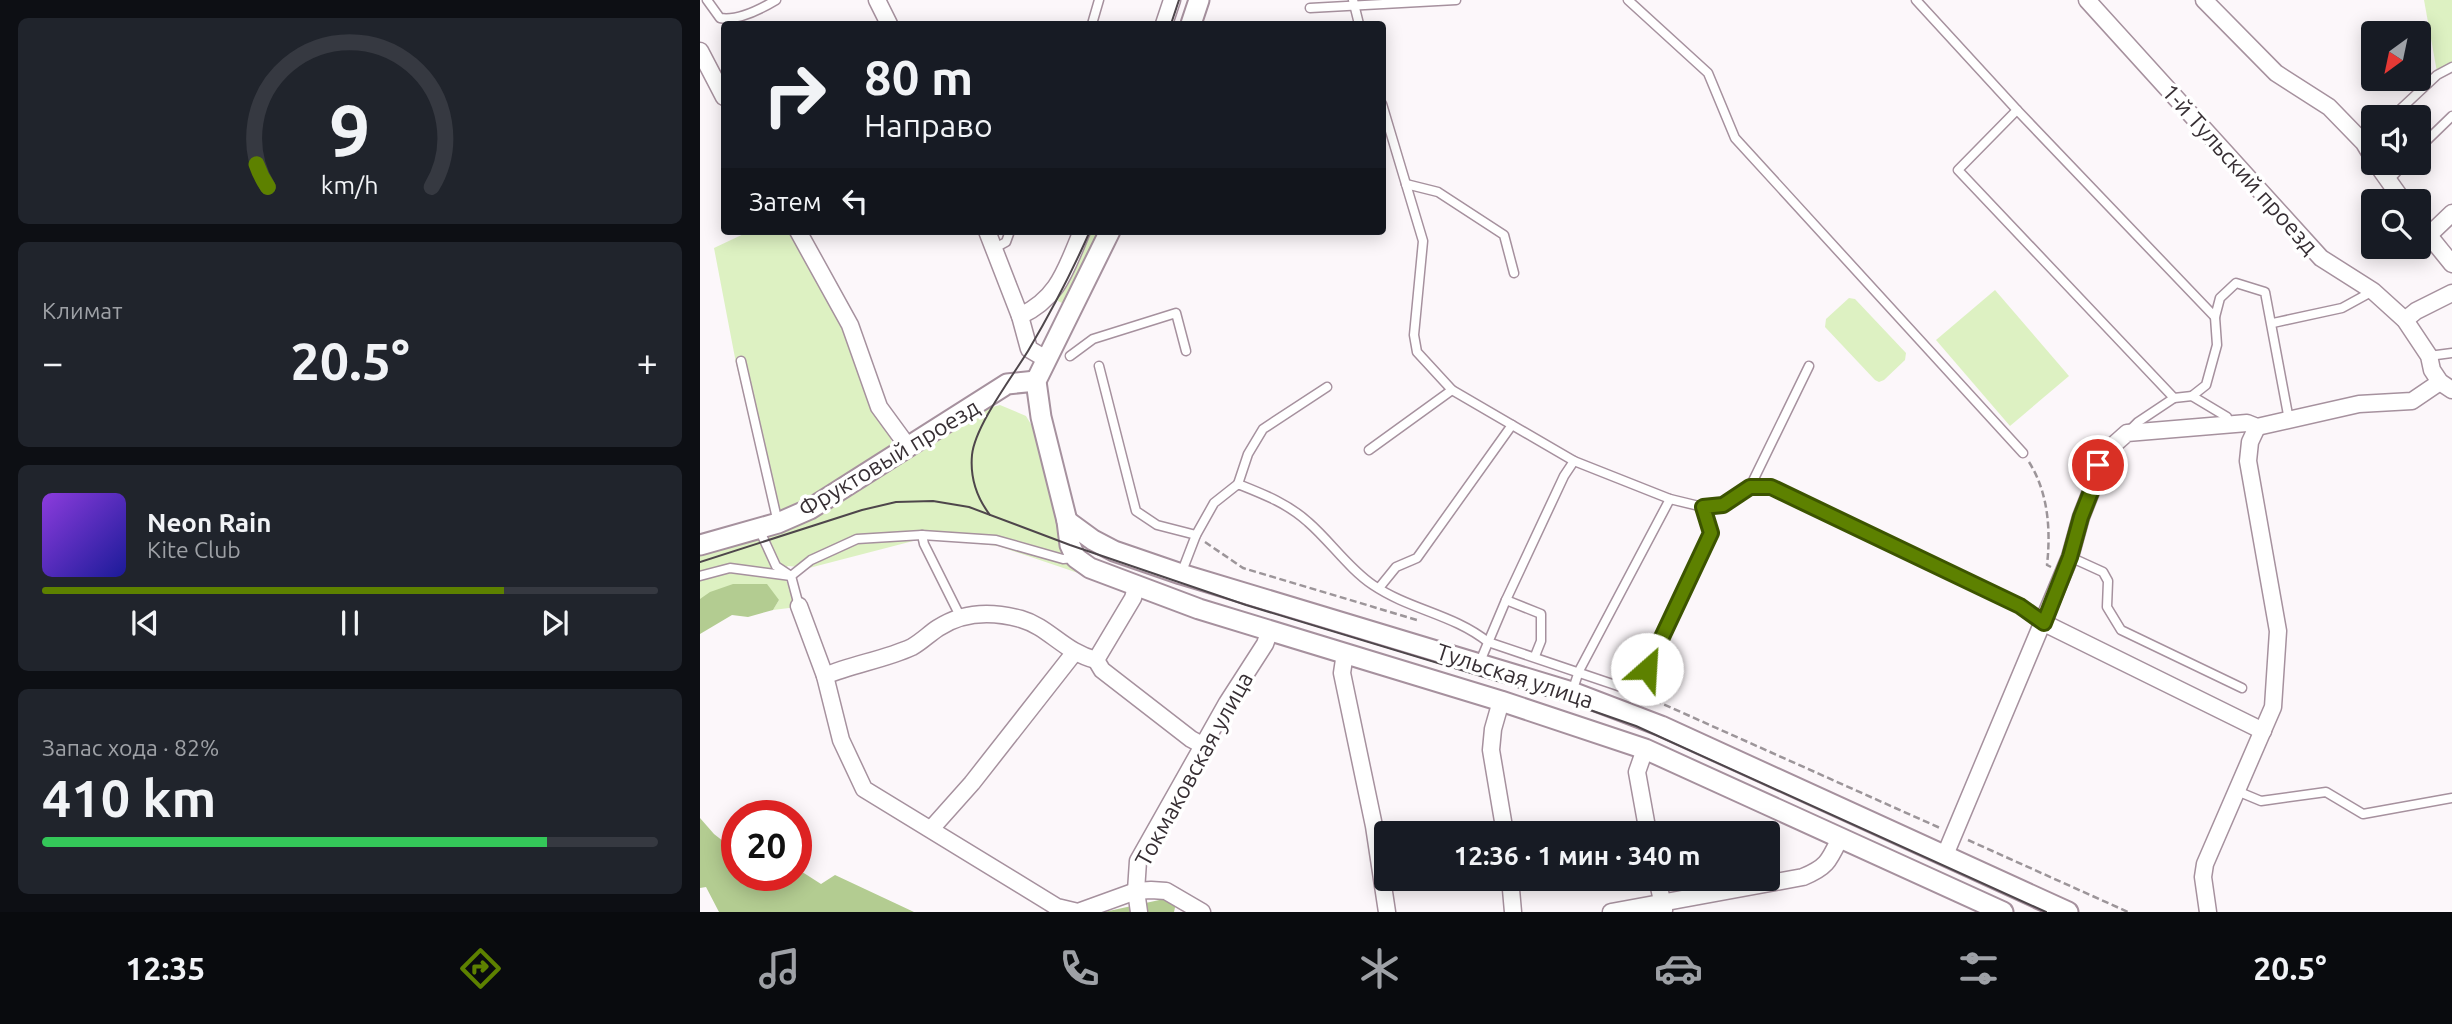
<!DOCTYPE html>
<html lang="ru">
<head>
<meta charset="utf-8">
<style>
	:root { --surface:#171b24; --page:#20242c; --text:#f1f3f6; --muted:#9ea1a6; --line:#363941; --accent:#5d8100 }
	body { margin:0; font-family:Ubuntu,sans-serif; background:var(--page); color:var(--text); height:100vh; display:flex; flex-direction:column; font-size:26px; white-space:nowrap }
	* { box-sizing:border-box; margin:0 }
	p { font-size:23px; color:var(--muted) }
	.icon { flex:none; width:38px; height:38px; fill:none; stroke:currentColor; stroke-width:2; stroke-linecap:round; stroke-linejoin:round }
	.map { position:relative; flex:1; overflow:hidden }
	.panel { display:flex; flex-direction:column; gap:18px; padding:18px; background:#0d0f14; width:700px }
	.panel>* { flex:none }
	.hud { position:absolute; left:21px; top:21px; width:665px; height:214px; border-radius:7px; box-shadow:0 4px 18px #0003; background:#171b24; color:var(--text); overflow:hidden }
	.needle { width:46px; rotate:213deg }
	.buttons { position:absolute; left:1661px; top:21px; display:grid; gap:14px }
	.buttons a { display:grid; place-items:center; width:70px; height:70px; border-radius:7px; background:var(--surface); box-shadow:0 4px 18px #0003; font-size:35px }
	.speed { position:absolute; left:21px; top:800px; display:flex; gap:14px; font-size:35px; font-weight:700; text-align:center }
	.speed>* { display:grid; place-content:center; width:91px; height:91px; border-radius:50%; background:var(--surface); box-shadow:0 4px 18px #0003; line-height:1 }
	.speed .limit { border:10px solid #d22; background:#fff; color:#111 }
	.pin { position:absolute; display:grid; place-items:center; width:60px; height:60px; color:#fff; margin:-30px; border:4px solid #fff; border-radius:50%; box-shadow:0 2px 7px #0007 }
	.me { position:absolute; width:77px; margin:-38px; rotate:26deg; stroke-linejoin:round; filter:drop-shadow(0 0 5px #0008) }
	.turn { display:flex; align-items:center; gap:24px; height:147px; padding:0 28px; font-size:32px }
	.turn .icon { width:91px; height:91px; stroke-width:2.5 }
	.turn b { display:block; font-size:49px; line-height:60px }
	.then { display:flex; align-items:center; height:66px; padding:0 28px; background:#0003; gap:14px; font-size:26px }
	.big { font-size:52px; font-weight:700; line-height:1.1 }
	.panel .widget { flex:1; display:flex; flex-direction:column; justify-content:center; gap:10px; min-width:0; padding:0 24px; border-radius:10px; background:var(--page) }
	.panel .dial { align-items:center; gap:0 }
	.dial svg { height:182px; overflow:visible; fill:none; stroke:var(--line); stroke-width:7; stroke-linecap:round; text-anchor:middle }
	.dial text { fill:var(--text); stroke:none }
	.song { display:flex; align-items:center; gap:21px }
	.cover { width:84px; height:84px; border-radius:10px; background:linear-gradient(135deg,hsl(270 70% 55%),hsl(240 70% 35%)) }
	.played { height:7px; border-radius:4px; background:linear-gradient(90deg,var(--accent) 75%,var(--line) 75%) }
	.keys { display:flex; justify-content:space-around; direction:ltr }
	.heat { display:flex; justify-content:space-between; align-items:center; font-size:38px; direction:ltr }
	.charge { height:10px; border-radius:5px; background:linear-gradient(90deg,#34c759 82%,var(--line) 0) }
	.trip { position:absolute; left:674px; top:821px; width:406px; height:70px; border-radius:7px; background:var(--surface); box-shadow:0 4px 18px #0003; font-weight:700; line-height:70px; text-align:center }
	.menu { display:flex; height:112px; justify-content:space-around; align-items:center; background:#090b0e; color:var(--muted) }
	.menu .icon { width:49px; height:49px }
	.menu .current { color:var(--accent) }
	.menu b { font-size:32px; color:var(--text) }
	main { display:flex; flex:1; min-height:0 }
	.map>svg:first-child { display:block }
</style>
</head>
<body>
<main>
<section class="panel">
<div class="widget dial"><svg viewBox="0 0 100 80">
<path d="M14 69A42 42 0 1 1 86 69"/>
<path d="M14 69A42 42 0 0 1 9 59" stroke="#5d8100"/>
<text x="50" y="56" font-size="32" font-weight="700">9</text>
<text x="50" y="72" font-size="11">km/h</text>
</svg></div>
<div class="widget"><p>Климат</p>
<div class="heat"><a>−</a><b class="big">20.5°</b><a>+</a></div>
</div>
<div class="widget">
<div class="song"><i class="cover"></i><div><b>Neon Rain</b><p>Kite Club</p></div></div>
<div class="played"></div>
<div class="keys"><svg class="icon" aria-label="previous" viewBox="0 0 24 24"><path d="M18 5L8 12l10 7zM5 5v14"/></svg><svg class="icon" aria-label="pause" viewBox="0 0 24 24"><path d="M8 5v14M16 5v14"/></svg><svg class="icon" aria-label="next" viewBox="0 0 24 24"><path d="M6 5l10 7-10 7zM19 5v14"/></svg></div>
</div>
<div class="widget"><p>Запас хода · 82%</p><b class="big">410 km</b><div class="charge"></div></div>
</section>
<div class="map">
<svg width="1752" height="912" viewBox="0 0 1752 912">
	<rect width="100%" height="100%" fill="#fcf7fa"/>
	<g fill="#ddf1c2">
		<polygon points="1724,0 1752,0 1752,64 1737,72"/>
		<polygon points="50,231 92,231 145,329 174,409 191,438 192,445 187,454 105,504 72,516 36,363 14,248"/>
		<polygon points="386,231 403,231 364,304 358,301 356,296"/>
		<polygon points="1295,290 1369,376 1310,426 1236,340"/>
		<polygon points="1149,298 1155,299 1206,353 1205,360 1184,380 1179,382 1175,380 1125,327 1126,319"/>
		<polygon points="300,405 326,416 332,426 361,539 387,576 298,546 233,539 217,540 109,568 88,566 79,573 86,580 97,607 73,610 79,600 0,599 0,553 80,529 285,409"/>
	</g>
	<g fill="#b3cc91">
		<polygon points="33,584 67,584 79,600 73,610 48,617 32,615 0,634 0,599 10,592"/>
		<polygon points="0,818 14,834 37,852 37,875 96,875 96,868 121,884 135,875 214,912 19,912 6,887 0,888"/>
		<polygon points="464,899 476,903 474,912 404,912"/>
	</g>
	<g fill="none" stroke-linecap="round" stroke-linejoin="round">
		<defs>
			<g id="service">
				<path d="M7 0 20 18C37 21 61 9 76 0"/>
				<polyline points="653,0 659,24"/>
				<polyline points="928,0 1008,73 1035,138 1323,453"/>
				<polyline points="1216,0 1317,110"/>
				<polyline points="610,8 756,0"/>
				<polyline points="392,24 399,0"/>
				<polyline points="682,104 723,241 714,335 717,352 752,390 874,461 970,499 1003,507 1023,505 1050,487 1071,487 1320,606 1344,623"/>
				<polyline points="1692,117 1737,75 1752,67"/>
				<polyline points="1718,149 1752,116"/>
				<polyline points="1688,181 1705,163"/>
				<polyline points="706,184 738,192 804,235 814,273"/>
				<polyline points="295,248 306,242 310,231"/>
				<polyline points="1573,323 1642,308 1673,291"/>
				<polyline points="370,356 393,339 476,313 486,351"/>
				<polyline points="1729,356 1752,353"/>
				<polyline points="41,361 78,523"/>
				<polyline points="399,366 436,511 457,525 496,535"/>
				<polyline points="1492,396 1506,385 1517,345 1515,317 1520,298 1536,283 1565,292 1589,420"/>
				<polyline points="1474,398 1492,396 1527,417 1529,425"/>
				<polyline points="1429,431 1438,422 1474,398 1258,170 1317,110 1515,317"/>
				<polyline points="669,450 752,390"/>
				<polyline points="538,484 548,454 563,429 627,387"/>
				<polyline points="1050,487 1109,366"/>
				<polyline points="59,529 76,566 91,576 99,606"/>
				<polyline points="222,535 224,544 260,616"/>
				<polyline points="1370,557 1403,572 1408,581 1407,607 1421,630 1542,688"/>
				<path d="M481 574 496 535 514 503 538 484C563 494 587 503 608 522 630 541 649 569 673 585 710 610 753 614 788 642L936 692 1011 533 1003 507"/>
				<polyline points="0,576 30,568 91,576 111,560 157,539 222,535 296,540 363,559 376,558"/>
				<polyline points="679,588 696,567 717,558 812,425"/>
				<polyline points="806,600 841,614 841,641 835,656"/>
				<polyline points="779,664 806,600 864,476 874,461"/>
				<polyline points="872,692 879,671 970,499"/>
				<polyline points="1537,791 1561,801 1626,792 1663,814 1752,798"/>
			</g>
			<g id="minor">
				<polyline points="177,0 189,24"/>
				<polyline points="1387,0 1621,258 1673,291 1705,320 1729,356 1732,370 1740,382 1752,390"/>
				<polyline points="1504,0 1576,73 1629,107 1664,143 1673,158"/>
				<polyline points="464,24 472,0"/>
				<polyline points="0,51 24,97"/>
				<polyline points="1676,163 1703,201"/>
				<polyline points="1718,222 1752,264"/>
				<polyline points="98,231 150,325 179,407 209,448"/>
				<polyline points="287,231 320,316 329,349 346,359"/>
				<polyline points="1729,235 1752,213"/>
				<path d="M320 316C359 298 366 268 382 231"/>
				<polyline points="1705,320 1716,311 1752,293"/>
				<polyline points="99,606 125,676 141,740 164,789 357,907 378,912 436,891 451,890 466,891 502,912"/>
				<polyline points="1344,623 1563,731"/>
				<polyline points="645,653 642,673 674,826 687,912"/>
				<polyline points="396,660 402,670 491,739 504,746"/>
				<path d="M125 676C152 664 184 660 212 647 221 642 229 634 238 628 264 611 292 611 321 619 349 627 364 652 396 660L433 598 436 587"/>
				<polyline points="801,701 793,729 791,750 805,833"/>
				<polyline points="945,749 937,772 948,833"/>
				<polyline points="231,829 272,783 374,653"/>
				<polyline points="1245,855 1370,557 1381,517 1394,484 1398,465 1409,449 1427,433 1547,423 1557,427 1659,404 1712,401 1740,382"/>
				<polyline points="810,878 813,912"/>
				<polyline points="957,878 964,910"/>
				<polyline points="439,912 436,891 438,861 527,703 565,644 570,630"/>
				<path d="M911 912 1103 877C1127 867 1129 861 1140 838"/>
				<polyline points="1508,912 1503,877 1505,864 1573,707 1578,631 1548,461 1550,442 1557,427"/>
			</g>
			<g id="tertiary">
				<polyline points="491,24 499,0"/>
				<polyline points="410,231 336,381 341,417 367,521 370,545 376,558 390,568 499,609 801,701 945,749 1303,912"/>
				<polyline points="367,521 393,540 414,551 481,574 872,692 961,726 1368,912"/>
				<polyline points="0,545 78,523 110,509 307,384 336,381"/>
			</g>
		</defs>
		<use href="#service" stroke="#a6919e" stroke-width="11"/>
		<use href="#minor" stroke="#a6919e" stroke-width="19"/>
		<use href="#tertiary" stroke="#a6919e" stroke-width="23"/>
		<g stroke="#9c9599" stroke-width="2.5" stroke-dasharray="7 3.5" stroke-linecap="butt">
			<path d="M1329 462C1348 492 1351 529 1347 565L1351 567"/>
			<polyline points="505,542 543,568 717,620"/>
			<polyline points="945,696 1240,828"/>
			<polyline points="1268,840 1428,912"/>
		</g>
		<use href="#service" stroke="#fff" stroke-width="8"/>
		<use href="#minor" stroke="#fff" stroke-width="16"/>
		<use href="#tertiary" stroke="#fff" stroke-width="19"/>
		<g stroke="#4e464b" stroke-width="2">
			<polyline points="471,24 479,0"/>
			<path d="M290 515C277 498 270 477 272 455 275 426 312 377 328 351 351 312 372 272 390 231"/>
			<polyline points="0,562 162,510 196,502 233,501 269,507 370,545 546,605 870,703 936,726 1346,912"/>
		</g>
	</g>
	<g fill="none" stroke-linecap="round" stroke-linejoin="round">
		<defs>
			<polyline id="route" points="947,669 1011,533 1003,507 1023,505 1050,487 1071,487 1320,606 1344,623 1370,557 1381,517 1394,484 1398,465"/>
		</defs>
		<use href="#route" stroke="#3c5400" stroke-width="18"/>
		<use href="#route" stroke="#5d8100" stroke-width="12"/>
	</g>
	<g text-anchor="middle" stroke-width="7" stroke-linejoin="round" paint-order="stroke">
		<g font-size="23" fill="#372f34" stroke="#fff">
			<text transform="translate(1540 169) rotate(48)" y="8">1-й Тульский проезд</text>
			<text transform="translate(189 458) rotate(-31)" y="8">Фруктовый проезд</text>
			<text transform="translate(815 676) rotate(18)" y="8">Тульская улица</text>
			<text transform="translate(494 769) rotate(-61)" y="8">Токмаковская улица</text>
		</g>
	</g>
</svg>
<div class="buttons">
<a><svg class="needle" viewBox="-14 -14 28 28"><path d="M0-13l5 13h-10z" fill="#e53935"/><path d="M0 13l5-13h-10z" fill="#9ea1a6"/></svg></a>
<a><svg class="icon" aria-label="sound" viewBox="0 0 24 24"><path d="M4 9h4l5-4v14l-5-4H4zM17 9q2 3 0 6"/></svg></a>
<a><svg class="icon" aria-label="search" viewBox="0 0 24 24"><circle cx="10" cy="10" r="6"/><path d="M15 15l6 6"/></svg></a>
</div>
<div class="speed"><div class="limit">20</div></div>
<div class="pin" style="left:1398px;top:465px;background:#d93025"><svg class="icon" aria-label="arrive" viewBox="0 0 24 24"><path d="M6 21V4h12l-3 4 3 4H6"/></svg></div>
<svg class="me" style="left:947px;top:669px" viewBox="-20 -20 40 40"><circle r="19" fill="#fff"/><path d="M0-13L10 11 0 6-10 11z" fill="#5d8100"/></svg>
<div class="trip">12:36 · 1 мин · 340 m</div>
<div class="hud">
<div class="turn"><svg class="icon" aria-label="right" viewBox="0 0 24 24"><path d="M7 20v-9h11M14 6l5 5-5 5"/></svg><div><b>80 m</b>Направо</div></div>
<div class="then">Затем<svg class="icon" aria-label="left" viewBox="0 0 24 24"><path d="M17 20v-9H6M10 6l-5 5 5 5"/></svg></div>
</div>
</div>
</main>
<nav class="menu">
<b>12:35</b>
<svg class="icon current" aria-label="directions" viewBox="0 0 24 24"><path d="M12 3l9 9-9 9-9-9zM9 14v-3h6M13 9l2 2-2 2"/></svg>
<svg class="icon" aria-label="music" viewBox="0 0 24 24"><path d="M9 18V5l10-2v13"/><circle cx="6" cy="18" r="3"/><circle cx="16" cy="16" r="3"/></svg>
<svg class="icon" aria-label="phone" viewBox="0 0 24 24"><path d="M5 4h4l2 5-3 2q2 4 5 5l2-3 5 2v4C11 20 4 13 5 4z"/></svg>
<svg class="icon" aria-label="climate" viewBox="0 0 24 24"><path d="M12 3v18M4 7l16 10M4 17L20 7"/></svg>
<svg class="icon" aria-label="car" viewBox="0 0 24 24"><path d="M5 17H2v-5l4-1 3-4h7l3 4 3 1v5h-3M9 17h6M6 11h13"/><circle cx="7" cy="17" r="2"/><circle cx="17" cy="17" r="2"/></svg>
<svg class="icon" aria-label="filters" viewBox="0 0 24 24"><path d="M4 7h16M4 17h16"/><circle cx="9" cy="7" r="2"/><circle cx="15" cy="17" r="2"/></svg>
<b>20.5°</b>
</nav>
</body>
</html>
